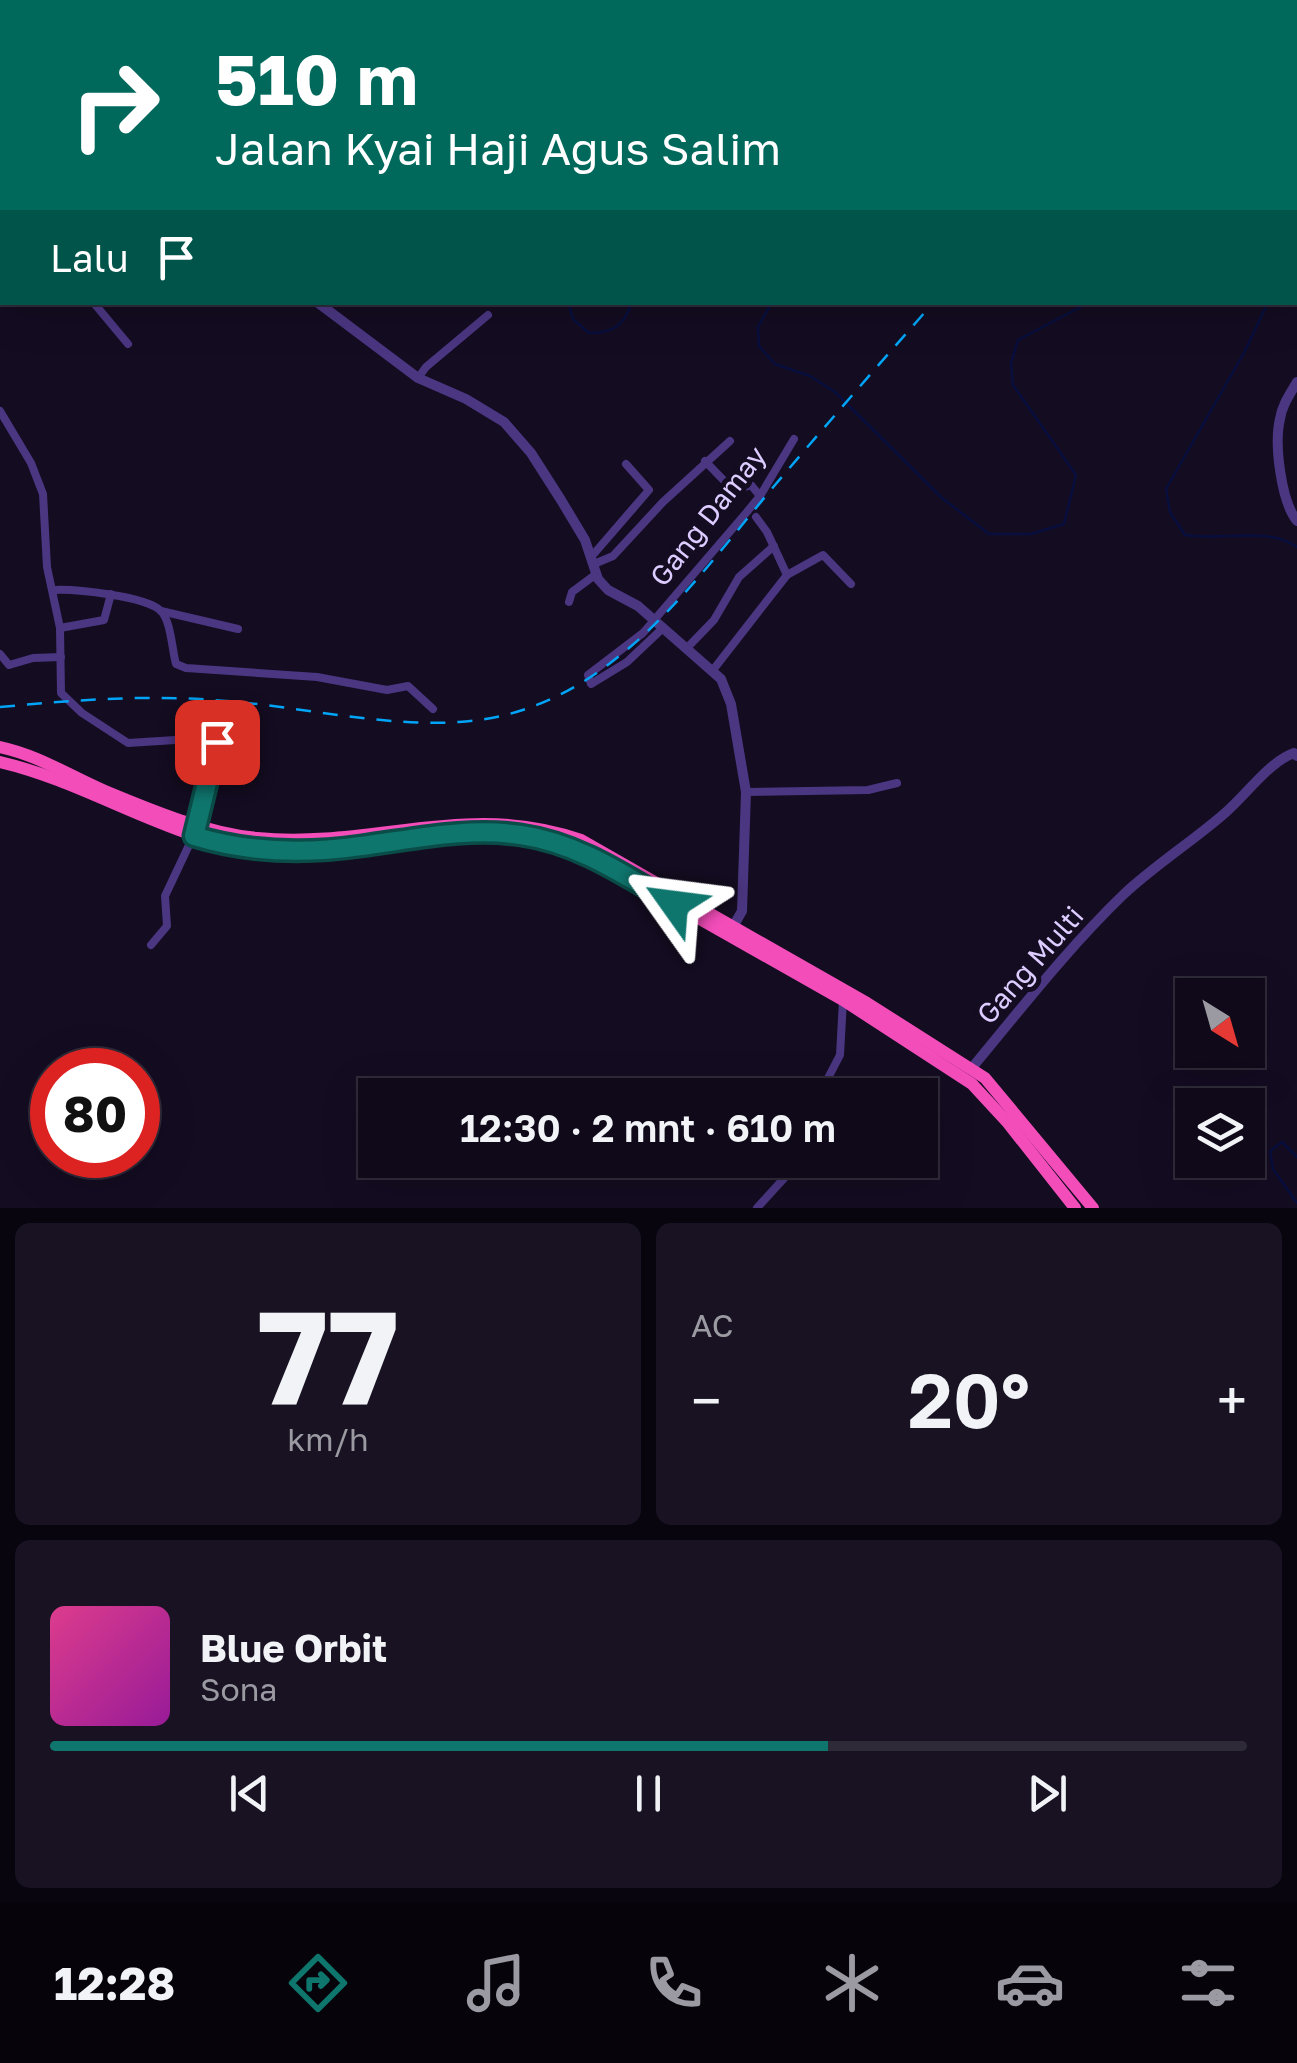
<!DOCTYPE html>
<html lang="id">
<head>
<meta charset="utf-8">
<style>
	:root { --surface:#0f0919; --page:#181222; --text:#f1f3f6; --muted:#9b9aa2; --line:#2f2a38; --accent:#0f766e }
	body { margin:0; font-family:"Golos Text",sans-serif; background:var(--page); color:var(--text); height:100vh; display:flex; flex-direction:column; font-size:38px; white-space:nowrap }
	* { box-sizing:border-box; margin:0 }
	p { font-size:32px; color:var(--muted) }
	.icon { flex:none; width:55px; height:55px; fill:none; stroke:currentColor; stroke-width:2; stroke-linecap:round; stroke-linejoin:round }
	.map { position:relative; height:1208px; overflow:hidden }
	.drawer { display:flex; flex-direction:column; gap:15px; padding:15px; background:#08050e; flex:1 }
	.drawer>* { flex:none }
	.banner { position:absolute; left:0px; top:0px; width:1298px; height:305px; box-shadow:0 10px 40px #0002,0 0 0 2px var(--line); background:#00695c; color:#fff; overflow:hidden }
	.needle { width:65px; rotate:143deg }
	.fabs { position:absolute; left:1175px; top:978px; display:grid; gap:20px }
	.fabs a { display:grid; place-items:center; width:90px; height:90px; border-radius:0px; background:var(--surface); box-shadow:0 10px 40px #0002,0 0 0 2px var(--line); font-size:50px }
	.speed { position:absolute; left:30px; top:1048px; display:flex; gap:20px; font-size:50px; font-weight:700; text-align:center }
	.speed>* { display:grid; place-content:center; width:130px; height:130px; border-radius:50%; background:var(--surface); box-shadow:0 10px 40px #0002,0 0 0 2px var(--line); line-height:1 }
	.speed .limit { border:15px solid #d22; background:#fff; color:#111 }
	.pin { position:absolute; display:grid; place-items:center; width:85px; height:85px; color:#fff; margin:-42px; border-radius:20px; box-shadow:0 5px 15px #0006 }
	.me { position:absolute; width:110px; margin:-55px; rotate:301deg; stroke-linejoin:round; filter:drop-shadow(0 0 8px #0008) }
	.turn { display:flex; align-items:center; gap:35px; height:210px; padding:0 50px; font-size:45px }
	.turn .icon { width:130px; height:130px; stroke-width:2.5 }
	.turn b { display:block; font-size:70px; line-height:85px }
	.then { display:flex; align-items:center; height:95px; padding:0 50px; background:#0003; gap:20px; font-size:38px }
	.big { font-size:75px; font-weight:600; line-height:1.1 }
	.drawer .tile { flex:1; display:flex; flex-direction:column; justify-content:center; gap:15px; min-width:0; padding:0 35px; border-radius:15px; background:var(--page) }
	.drawer .dial { align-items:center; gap:0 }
	.dial b { font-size:130px; line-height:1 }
	.song { display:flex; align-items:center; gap:30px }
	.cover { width:120px; height:120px; border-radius:15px; background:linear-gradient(135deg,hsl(330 70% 55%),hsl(300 70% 35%)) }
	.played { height:10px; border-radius:5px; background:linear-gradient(90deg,var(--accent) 65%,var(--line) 65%) }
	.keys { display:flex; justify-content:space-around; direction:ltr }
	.heat { display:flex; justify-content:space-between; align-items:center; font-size:55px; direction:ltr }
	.drawer .tiles { flex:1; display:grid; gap:15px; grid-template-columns:1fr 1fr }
	.tile:last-child { grid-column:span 2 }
	.trip { position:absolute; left:358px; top:1078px; width:580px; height:100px; border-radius:0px; background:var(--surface); box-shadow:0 10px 40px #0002,0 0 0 2px var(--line); font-weight:600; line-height:100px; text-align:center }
	.dock { display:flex; height:160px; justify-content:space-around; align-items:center; background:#06040a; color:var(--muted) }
	.dock .icon { width:70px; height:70px }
	.dock .on { color:var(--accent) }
	.dock b { font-size:45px; color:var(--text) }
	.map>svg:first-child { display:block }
</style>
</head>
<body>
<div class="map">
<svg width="1297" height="1208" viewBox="0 0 1297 1208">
	<rect width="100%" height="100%" fill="#140c21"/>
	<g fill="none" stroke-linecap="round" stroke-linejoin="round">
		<g stroke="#080f3e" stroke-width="2.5">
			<polyline points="0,65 2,64"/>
			<path d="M568 302 573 319 589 333C613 333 624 326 632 302"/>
			<polyline points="772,302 758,327 759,346 775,364 810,376 835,392 942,498 989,534 1031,534 1064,524 1076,475 1013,385 1011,363 1018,340 1090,302"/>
			<path d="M1268 302 1245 351 1166 489 1170 512 1185 535C1222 541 1266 526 1297 547"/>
			<polyline points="1297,1157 1282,1142 1270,1151 1273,1169 1297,1203"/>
		</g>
		<g stroke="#4a3681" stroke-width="8">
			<polyline points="149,0 152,2"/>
			<polyline points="869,0 869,2"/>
			<polyline points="85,2 89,0"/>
			<polyline points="1137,2 1138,0"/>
			<polyline points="1295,33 1297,32"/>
			<polyline points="1295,114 1297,113"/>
			<polyline points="1295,129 1297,135"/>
			<polyline points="0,232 2,233"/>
			<polyline points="93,302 128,344"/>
			<polyline points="418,378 426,367 488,315"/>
			<polyline points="0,411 31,463 43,494 47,567 60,628 61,693 82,713 128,743 207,738 217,742 198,826 165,896 167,926 151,945"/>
			<polyline points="705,461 734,491 751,485 760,496"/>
			<polyline points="592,556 649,490 626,464"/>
			<polyline points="594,564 613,556 663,502 730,441"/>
			<polyline points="787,575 823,555 851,584"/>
			<path d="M54 590C75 589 146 596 161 611 171 621 172 650 176 664L186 668 317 677 387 690 408 686 433 709"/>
			<polyline points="569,602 572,592 595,575"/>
			<polyline points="161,611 238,629"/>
			<polyline points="60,628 104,620 111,594"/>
			<polyline points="663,628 627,662 591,684 588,675 643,633 746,513 760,496 794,439"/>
			<polyline points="686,649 714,620 739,577 774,546"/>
			<polyline points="0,654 9,665 33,658 61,657"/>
			<polyline points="713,670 787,575 767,532 756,517"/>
			<polyline points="746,792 868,790 897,783"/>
			<polyline points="812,1095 827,1080 840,1055 843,1000"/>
			<polyline points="757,1208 787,1175 796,1160"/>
		</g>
		<g stroke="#4a3681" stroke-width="10">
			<polyline points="1295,67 1297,67"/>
			<polyline points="1295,208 1297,211"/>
			<polyline points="0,217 2,215"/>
			<polyline points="317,302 418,378 466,399 504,422 531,453 561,500 585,540 598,579 608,590 638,606 721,679 731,704 746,792 742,911 730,932"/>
			<path d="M1297 382C1290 394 1282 405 1280 419 1274 444 1281 501 1297 521"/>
			<path d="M971 1069C1020 1010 1068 948 1123 895 1155 865 1193 841 1225 813 1246 795 1270 761 1294 753L1297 756"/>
		</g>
		<g stroke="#f34dba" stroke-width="12">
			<path d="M0 747C38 755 70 776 105 791 153 811 206 833 257 838 373 849 467 800 581 840L867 1003 985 1078 1093 1208"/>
			<path d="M0 762C95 784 176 846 276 852 348 855 418 829 490 832 524 833 555 843 587 855L843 1000 972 1084 1008 1123 1075 1208"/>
		</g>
		<g stroke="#00a5f7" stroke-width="2.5" stroke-dasharray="15 12" stroke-linecap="butt">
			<polyline points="1295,61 1297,60"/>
			<path d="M0 707C76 700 150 694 226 701 303 707 383 727 459 722 606 713 689 587 775 485 827 424 880 363 934 302"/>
		</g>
	</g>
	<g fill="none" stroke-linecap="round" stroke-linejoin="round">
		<defs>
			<path id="route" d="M217 742 194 836C249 853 305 854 361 846 415 839 467 827 521 835 578 843 626 876 674 904"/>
		</defs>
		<use href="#route" stroke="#0a4d48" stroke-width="25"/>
		<use href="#route" stroke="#0f766e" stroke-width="18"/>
	</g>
	<g text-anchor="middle" stroke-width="10" stroke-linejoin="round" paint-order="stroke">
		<g font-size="28" fill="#dcf" stroke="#140c21">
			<text transform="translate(708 516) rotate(-52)" y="10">Gang Damay</text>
			<text transform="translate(1030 965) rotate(-49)" y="10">Gang Multi</text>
		</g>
	</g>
</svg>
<div class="fabs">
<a><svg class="needle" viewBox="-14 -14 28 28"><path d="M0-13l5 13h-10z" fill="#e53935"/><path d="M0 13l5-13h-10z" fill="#9b9aa2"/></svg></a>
<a><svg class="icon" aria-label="layers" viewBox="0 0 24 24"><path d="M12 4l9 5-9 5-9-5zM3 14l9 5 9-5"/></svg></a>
</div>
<div class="speed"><div class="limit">80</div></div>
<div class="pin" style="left:217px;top:742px;background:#d93025"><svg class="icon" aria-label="arrive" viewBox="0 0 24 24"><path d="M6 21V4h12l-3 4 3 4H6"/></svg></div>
<svg class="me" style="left:674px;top:904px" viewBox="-20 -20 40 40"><path d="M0-17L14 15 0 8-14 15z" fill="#0f766e" stroke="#fff" stroke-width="4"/></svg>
<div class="trip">12:30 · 2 mnt · 610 m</div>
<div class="banner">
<div class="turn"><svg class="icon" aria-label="right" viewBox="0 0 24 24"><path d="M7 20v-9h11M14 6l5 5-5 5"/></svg><div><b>510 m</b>Jalan Kyai Haji Agus Salim</div></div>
<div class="then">Lalu<svg class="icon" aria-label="arrive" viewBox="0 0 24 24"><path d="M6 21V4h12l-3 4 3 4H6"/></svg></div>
</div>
</div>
<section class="drawer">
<div class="tiles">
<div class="tile dial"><b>77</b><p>km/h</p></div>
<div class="tile"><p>AC</p>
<div class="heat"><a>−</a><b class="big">20°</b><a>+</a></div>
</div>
<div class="tile">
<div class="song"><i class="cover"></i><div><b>Blue Orbit</b><p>Sona</p></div></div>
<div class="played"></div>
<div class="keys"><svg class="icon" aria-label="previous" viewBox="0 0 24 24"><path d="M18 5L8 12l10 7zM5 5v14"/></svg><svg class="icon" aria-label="pause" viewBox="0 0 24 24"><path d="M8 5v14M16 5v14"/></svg><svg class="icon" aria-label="next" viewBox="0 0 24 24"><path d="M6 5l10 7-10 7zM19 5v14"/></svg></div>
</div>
</div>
</section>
<nav class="dock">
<b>12:28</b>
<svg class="icon on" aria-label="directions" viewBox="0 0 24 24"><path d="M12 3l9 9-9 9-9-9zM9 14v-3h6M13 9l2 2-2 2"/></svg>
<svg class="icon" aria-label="music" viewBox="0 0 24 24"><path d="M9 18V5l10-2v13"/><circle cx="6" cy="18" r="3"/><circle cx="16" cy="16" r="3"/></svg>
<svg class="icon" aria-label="phone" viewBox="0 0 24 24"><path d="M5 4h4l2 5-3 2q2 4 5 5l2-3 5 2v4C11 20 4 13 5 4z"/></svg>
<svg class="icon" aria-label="climate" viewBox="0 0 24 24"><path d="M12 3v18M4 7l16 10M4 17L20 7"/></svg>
<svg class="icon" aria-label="car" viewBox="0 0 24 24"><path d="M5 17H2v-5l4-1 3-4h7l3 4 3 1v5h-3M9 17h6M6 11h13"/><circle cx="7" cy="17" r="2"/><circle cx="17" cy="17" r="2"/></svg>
<svg class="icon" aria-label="filters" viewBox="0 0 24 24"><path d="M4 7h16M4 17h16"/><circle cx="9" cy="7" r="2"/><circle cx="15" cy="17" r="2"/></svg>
</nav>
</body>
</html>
